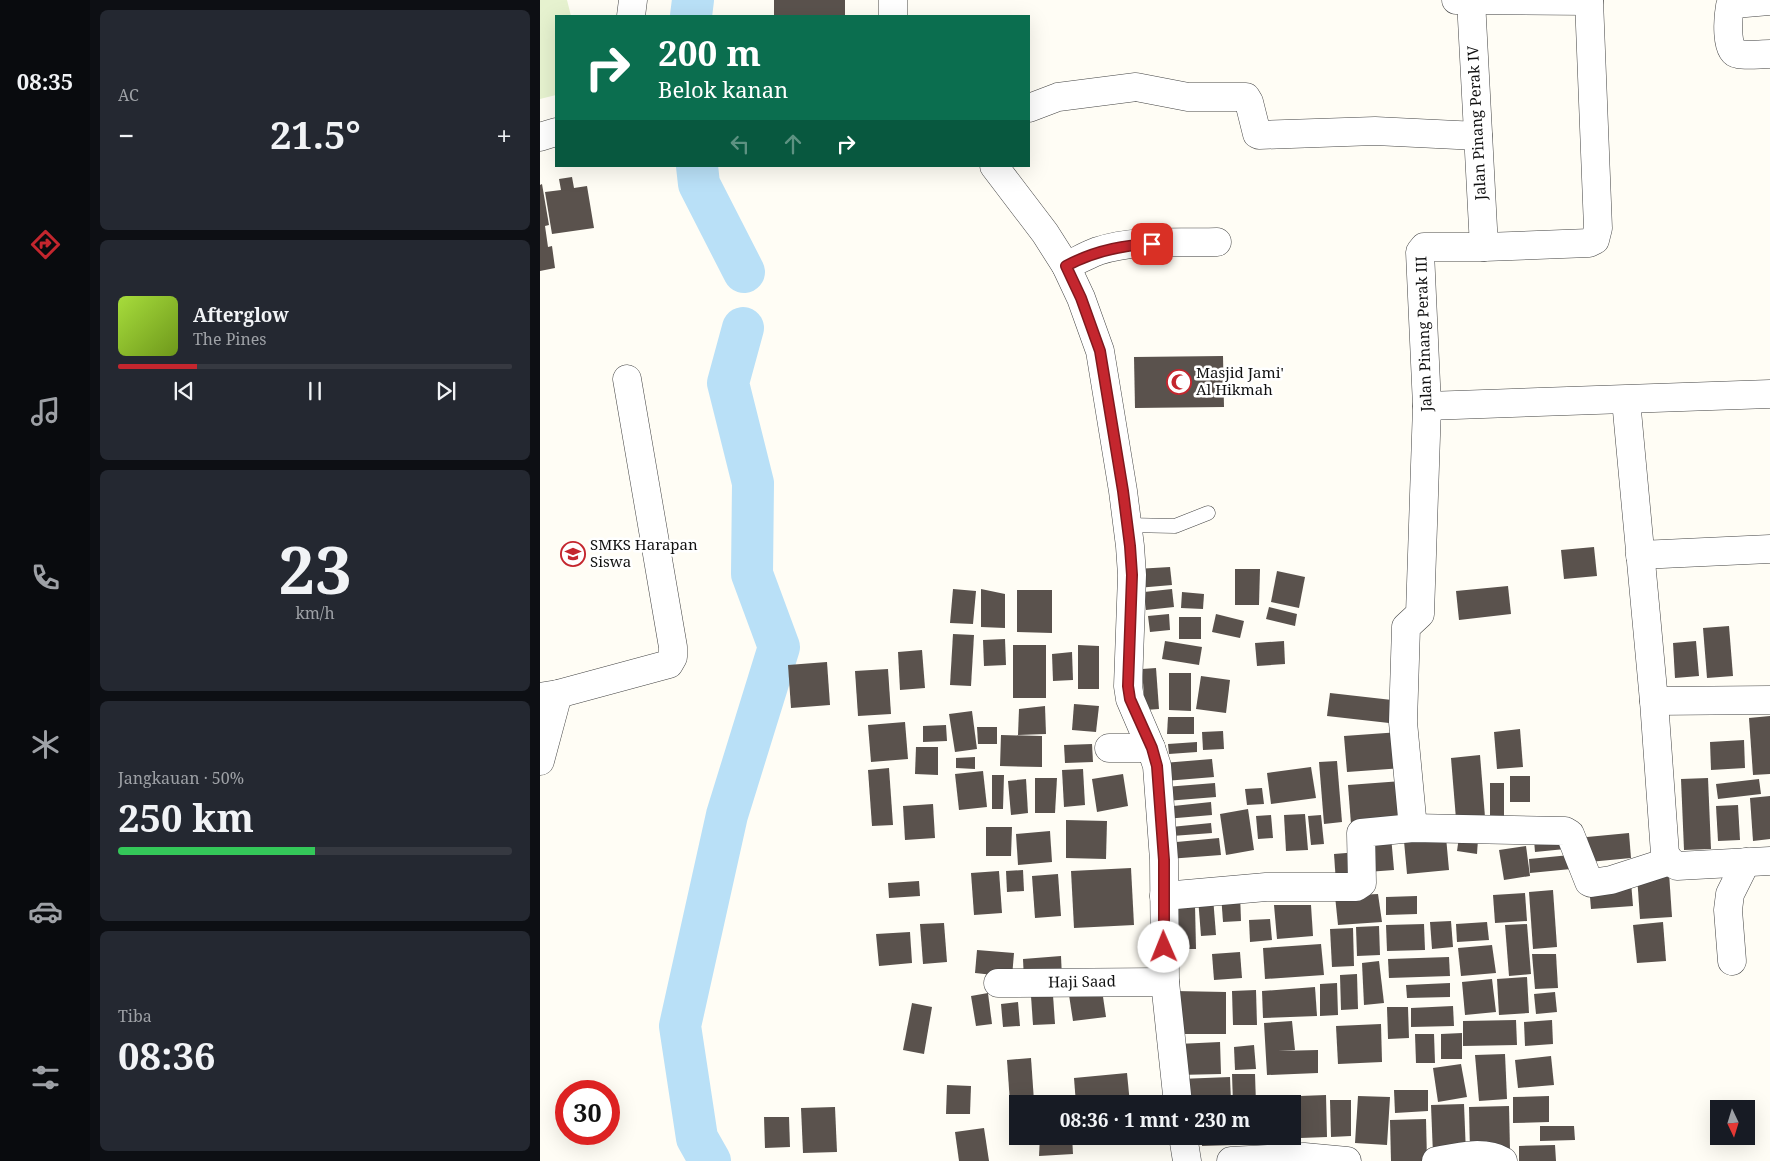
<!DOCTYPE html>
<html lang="id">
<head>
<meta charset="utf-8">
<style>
	:root { --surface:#171b24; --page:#242831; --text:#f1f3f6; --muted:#9ea1a6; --line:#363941; --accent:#c4262e }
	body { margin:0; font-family:"Noto Serif",serif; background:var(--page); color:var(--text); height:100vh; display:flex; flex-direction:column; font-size:19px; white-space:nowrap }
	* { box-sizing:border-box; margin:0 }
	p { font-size:16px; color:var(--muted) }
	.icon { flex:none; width:28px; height:28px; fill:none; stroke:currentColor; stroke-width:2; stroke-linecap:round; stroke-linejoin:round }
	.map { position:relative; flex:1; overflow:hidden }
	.details { display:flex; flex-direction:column; gap:10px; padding:10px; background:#0d0f14; width:450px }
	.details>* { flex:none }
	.banner { position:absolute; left:15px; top:15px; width:475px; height:152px; border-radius:0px; box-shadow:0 5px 20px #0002; background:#0b6e4f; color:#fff; overflow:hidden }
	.needle { width:32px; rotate:176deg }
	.buttons { position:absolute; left:1170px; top:1100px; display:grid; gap:10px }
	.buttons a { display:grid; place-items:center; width:45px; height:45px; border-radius:0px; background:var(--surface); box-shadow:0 5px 20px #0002; font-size:25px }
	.speed { position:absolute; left:15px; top:1080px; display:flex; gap:10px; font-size:25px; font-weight:700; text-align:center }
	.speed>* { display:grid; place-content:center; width:65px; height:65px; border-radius:50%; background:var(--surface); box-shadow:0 5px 20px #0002; line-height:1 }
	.speed .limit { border:8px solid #d22; background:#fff; color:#111 }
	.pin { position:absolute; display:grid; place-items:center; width:42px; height:42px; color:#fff; margin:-21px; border-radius:10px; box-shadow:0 2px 8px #0006 }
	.me { position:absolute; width:55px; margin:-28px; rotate:359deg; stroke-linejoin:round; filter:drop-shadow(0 0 4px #0008) }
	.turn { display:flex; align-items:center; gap:18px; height:105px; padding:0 20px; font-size:22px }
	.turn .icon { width:65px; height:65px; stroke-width:2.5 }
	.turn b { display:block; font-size:35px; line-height:42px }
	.lanes { display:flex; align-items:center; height:48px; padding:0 20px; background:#0003; justify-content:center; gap:25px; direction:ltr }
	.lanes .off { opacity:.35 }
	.big { font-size:38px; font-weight:700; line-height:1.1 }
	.details .card { flex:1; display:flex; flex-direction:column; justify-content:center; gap:8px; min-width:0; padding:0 18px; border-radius:8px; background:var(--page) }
	.details .dial { align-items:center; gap:0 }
	.dial b { font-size:65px; line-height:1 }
	.song { display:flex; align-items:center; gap:15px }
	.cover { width:60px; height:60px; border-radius:8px; background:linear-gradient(135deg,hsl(80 70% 55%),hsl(80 70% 35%)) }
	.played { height:5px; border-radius:2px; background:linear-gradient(90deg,var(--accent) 20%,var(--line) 20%) }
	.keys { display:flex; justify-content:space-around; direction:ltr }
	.heat { display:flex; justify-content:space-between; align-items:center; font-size:28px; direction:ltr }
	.charge { height:8px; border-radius:4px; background:linear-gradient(90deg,#34c759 50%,var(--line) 0) }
	.trip { position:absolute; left:469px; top:1095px; width:292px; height:50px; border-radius:0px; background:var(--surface); box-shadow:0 5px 20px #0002; font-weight:700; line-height:50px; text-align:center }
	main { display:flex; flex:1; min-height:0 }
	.tab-bar { display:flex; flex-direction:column; width:90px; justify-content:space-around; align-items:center; background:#090b0e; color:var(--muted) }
	.tab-bar .icon { width:35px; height:35px }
	.tab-bar .current { color:var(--accent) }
	.tab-bar b { font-size:22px; color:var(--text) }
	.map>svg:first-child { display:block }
</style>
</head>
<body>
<main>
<nav class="tab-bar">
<b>08:35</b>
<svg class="icon current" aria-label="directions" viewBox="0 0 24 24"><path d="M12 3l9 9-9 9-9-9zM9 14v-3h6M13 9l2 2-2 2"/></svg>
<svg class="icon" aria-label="music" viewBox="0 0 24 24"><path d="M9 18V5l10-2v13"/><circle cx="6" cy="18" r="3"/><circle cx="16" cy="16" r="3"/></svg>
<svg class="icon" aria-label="phone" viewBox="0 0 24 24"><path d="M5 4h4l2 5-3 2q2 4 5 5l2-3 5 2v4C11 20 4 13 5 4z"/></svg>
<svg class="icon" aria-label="climate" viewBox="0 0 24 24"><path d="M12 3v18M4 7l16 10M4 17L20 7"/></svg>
<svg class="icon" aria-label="car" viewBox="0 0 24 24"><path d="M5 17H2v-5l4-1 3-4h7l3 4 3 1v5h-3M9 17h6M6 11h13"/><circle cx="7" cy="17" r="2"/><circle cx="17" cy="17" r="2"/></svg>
<svg class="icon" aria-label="filters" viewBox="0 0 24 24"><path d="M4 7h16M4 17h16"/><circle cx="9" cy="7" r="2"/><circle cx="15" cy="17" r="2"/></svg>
</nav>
<section class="details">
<div class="card"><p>AC</p>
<div class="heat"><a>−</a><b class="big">21.5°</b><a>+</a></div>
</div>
<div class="card">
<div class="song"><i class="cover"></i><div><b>Afterglow</b><p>The Pines</p></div></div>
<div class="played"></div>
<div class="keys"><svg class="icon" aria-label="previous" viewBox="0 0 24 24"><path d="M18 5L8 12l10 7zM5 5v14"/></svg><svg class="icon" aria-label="pause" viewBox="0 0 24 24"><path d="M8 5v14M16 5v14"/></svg><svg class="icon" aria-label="next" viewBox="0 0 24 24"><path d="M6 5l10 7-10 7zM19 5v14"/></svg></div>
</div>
<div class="card dial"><b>23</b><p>km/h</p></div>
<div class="card"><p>Jangkauan · 50%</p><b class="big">250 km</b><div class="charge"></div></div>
<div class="card"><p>Tiba</p><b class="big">08:36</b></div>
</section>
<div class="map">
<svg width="1230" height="1161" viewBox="0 0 1230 1161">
	<rect width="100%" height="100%" fill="#fffdf5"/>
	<polygon fill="#e6f2cf" points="0,0 27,0 31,16 16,16 16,95 0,99"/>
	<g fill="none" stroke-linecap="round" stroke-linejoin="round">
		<g stroke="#b9e0f7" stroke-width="42">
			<polyline points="151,16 153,0"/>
			<polyline points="157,166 159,184 204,272"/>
			<polyline points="170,1161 157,1138 140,1026 187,815 239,647 212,574 213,483 188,383 203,328"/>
		</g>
	</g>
	<g fill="#5a524d">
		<rect x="234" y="0" width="71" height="16"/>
		<polygon points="32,177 34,188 47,186 54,228 12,234 5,192 21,190 19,179"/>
		<polygon points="2,184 9,225 5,226 8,247 12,246 15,268 0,271 0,185"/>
		<polygon points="683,356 684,407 595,408 594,357"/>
		<polygon points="1054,547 1057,576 1024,579 1021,550"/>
		<polygon points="630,567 632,585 597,588 596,569"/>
		<polygon points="695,569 720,569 719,605 695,605"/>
		<polygon points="737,571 765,577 759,608 731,602"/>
		<polygon points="968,586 971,614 919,620 916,591"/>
		<polygon points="413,589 436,591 433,624 410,623"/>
		<polygon points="441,589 465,594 465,628 441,627"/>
		<polygon points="632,589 634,607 606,610 604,592"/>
		<polygon points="477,590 512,590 512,633 477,632"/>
		<polygon points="642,592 664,594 663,609 641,608"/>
		<polygon points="729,607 757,614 755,626 726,619"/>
		<polygon points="629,614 630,630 610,632 608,616"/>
		<polygon points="676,614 704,621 700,638 672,632"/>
		<rect x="639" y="617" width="22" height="22"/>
		<polygon points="1189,626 1193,676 1167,678 1163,628"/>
		<polygon points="413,634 434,635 431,686 410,685"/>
		<polygon points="465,639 466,665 444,666 443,640"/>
		<polygon points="625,641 662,647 659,665 622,659"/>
		<polygon points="744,641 745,664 717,666 715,643"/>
		<polygon points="1156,641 1159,676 1135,678 1133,643"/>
		<rect x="473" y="645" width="33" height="53"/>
		<polygon points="538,645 559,646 559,689 538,689"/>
		<polygon points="382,650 385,688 360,690 358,652"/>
		<polygon points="532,652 533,680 513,681 512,654"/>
		<polygon points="287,662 290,705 251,708 248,665"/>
		<polygon points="616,668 619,709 605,710 602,669"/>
		<polygon points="348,669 351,714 318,716 315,671"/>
		<polygon points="629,673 651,673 651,711 629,710"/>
		<polygon points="661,676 690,680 686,713 656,709"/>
		<polygon points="790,693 852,700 849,723 787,716"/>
		<polygon points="534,704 559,706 556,732 532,730"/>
		<polygon points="505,706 506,734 478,735 479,709"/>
		<polygon points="432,711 437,749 415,752 409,714"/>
		<polygon points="1230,716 1230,774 1213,775 1209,718"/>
		<polygon points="628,717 654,717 654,734 627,734"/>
		<polygon points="365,722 368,759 331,762 328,725"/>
		<polygon points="406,725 407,741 383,742 383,726"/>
		<polygon points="437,727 457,727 457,744 438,744"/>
		<polygon points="980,729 983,767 957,769 954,732"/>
		<polygon points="683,731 684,749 663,750 662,732"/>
		<polygon points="860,732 863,768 807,772 804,736"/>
		<polygon points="461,735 502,736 502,767 460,766"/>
		<polygon points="1204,740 1205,768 1171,770 1170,742"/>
		<polygon points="657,742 657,752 629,754 628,744"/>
		<polygon points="552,744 553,762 525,763 524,745"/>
		<polygon points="376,747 398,747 398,775 375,774"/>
		<polygon points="940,755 945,817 916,819 911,758"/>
		<polygon points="435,757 435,769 416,768 416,758"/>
		<polygon points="672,759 674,777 625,781 623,763"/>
		<polygon points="797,761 802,822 784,824 779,762"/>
		<polygon points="771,767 776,798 731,804 727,773"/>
		<polygon points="349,768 353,825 332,826 328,770"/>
		<polygon points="543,769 545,805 524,807 522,770"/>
		<polygon points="443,771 447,807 419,810 415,774"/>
		<polygon points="583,774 588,806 557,812 552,779"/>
		<polygon points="452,775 464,775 463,809 452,809"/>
		<rect x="970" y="776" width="20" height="26"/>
		<polygon points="495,778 517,778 515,813 495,813"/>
		<polygon points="1168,778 1171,849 1144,850 1141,779"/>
		<polygon points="486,779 488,813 471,815 468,781"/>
		<polygon points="1219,779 1221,794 1178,799 1176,784"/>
		<polygon points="862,781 865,821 811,824 808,785"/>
		<polygon points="675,783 676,797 626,801 625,787"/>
		<rect x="950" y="783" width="14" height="35"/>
		<polygon points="722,788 724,804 707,805 705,789"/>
		<polygon points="1230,796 1230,839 1213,841 1210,798"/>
		<polygon points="671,802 672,815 625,819 624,807"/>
		<polygon points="393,804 395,838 365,840 363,806"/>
		<polygon points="1198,805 1200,840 1178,841 1176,806"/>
		<polygon points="708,809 714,850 686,855 680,814"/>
		<polygon points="765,814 768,850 746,851 744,815"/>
		<polygon points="731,815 733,838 718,839 716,816"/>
		<polygon points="781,815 784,844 771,845 768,816"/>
		<polygon points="526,820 567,821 566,859 526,858"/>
		<polygon points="671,823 672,833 632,836 631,827"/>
		<polygon points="446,827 472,827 471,856 446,856"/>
		<polygon points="510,831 512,862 478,865 476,834"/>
		<polygon points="1089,833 1091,858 1049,862 1047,837"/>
		<polygon points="851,836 854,870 827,872 824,838"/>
		<polygon points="906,837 909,870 867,874 864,841"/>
		<polygon points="919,837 938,839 937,854 917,851"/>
		<polygon points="679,838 681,855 628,859 626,843"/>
		<polygon points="1024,838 1025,849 995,852 994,840"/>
		<polygon points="986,846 990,876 964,880 959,850"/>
		<polygon points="818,852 820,880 796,883 794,854"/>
		<polygon points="1030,855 1031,869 990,873 989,859"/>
		<polygon points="591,868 594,925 534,928 531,871"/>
		<polygon points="483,870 484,891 467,892 466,871"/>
		<polygon points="459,871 462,913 434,915 431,873"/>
		<polygon points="1129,873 1132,917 1100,919 1097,875"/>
		<polygon points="518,874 521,916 495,918 492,876"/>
		<polygon points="379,881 380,896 349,898 348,883"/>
		<polygon points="1091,882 1093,906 1051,909 1049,885"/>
		<polygon points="1013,890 1017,947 993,949 989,892"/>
		<polygon points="700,893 701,921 683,922 681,894"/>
		<polygon points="985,893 987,921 955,923 953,895"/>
		<polygon points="838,894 842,922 798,925 795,896"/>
		<polygon points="877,896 877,914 846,915 846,897"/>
		<polygon points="673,897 676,935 661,936 658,898"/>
		<polygon points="633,905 655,905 656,949 634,949"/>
		<polygon points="734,905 771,905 773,936 737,939"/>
		<polygon points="730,919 732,940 710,942 709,920"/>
		<polygon points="911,921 913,947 892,949 890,922"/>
		<polygon points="947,922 949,940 917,942 916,924"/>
		<polygon points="1123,922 1126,961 1097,963 1093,925"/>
		<polygon points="404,923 407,962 383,964 380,924"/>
		<polygon points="884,924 885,950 847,951 846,925"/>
		<polygon points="987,924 991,974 969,976 965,925"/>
		<polygon points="839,926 840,955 817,956 816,927"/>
		<polygon points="813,928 814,966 792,967 790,929"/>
		<polygon points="370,932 372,963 339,966 336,934"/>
		<polygon points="781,944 784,975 725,979 723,948"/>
		<polygon points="952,945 956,973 921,976 918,948"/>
		<polygon points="437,950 474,953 472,977 435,973"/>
		<polygon points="700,952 702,978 674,980 672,954"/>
		<polygon points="992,954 1016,954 1018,988 995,989"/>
		<polygon points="521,956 522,978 484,981 483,959"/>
		<polygon points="909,957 910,976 849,978 848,959"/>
		<polygon points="839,961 844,1003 824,1005 822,963"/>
		<polygon points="817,974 818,1009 801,1010 800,975"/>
		<polygon points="987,977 989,1013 959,1015 957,979"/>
		<polygon points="952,979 956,1012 925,1015 922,982"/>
		<polygon points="797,983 798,1015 780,1016 780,984"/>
		<polygon points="910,983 910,997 867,998 866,985"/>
		<polygon points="775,987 777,1016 723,1018 722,991"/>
		<polygon points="562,990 566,1017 533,1021 529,995"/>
		<polygon points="716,990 717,1025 693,1025 692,991"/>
		<polygon points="635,991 686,992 686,1034 635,1034"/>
		<polygon points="1015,992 1017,1012 996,1014 994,994"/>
		<polygon points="448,993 452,1024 436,1026 431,996"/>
		<polygon points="513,995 515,1024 493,1025 491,996"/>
		<polygon points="478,1002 480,1026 463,1027 461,1004"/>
		<polygon points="372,1003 392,1007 384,1054 363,1050"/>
		<polygon points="913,1006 914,1026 871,1027 871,1008"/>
		<polygon points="847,1007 868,1007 869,1038 848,1039"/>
		<polygon points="976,1020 977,1045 923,1046 923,1021"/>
		<polygon points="1012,1020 1013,1044 985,1046 984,1022"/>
		<polygon points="752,1021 755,1050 738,1051 778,1050 778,1073 727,1075 724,1023"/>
		<polygon points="841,1024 842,1062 798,1064 796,1026"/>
		<polygon points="922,1033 922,1059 901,1059 901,1034"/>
		<polygon points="875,1034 894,1034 895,1063 876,1063"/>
		<polygon points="680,1042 681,1074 638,1075 638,1044"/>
		<polygon points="714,1045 716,1069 695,1070 694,1047"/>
		<polygon points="965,1054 967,1099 939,1101 935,1055"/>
		<polygon points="1011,1056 1014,1085 978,1088 975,1060"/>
		<polygon points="491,1058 494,1101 470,1103 467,1060"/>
		<polygon points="921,1064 927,1097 898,1102 893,1068"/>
		<polygon points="587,1073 590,1104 536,1104 534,1078"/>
		<polygon points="692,1074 715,1074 716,1104 693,1104"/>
		<polygon points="690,1077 691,1102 641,1103 640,1079"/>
		<polygon points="407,1085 431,1086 430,1114 406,1114"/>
		<polygon points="854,1090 888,1090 888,1111 855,1113"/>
		<polygon points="786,1095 787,1137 734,1139 734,1136 752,1136 752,1104 733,1104 733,1097"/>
		<polygon points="818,1096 850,1097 847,1145 815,1143"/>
		<polygon points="1009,1096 1009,1122 973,1123 973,1097"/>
		<polygon points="790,1100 811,1100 811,1136 791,1137"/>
		<polygon points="924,1104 926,1154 893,1155 891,1105"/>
		<polygon points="969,1106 970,1150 930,1151 929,1107"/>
		<polygon points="295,1107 297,1152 263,1153 261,1108"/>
		<polygon points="224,1117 249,1117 250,1147 225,1148"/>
		<polygon points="886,1119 887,1161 851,1161 850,1120"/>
		<polygon points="1000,1126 1034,1126 1035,1140 1000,1141"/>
		<polygon points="444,1128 449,1161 419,1161 415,1132"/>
		<polygon points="500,1136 532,1136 533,1154 499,1156"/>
		<polygon points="662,1136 692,1136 692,1145 662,1146"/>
		<polygon points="1015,1145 1016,1161 979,1161 979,1146"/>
	</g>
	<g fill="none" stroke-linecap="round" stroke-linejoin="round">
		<defs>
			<polyline id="lane" points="587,525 635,526 668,513"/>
			<g id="street">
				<polyline points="353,0 353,16"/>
				<polyline points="916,0 1049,1"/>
				<polyline points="931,0 944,247"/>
				<path d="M1230 1 1194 4 1190 6C1188 17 1185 52 1198 54 1207 56 1220 54 1230 54"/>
				<polyline points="91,16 93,0"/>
				<polyline points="489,108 518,97 596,87 648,97 706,97 709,102 717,134 719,135 835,131 938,136"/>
				<polyline points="0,137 16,132"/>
				<polyline points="454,166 505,233 526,266 541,298 560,351 583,491 590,546 592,575 588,686 590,699 611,748 617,766 624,860 625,982 638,1104"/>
				<path d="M526 266C537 261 547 255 558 251 595 239 638 243 677 242"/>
				<polyline points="1086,400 1114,701 1125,854 1130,861 1137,866 1230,861"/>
				<polyline points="887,406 1230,394"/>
				<polyline points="1100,555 1230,549"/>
				<polyline points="0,697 18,694 129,664 133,657 133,647 87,379"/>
				<polyline points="1114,701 1230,700"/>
				<polyline points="569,748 611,748"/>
				<polyline points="0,761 18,694"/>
				<polyline points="873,828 863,722 866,627 880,614 887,406 880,252 884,247 944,247 1049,243 1055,240 1058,228 1049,0"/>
				<polyline points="624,896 726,887 816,887 822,883 821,833 873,828 1025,831 1030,834 1049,882 1051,883 1071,880 1130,861"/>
				<polyline points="1192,961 1188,910 1190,894 1206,862"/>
				<polyline points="458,983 625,982"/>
				<polyline points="643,1136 647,1161"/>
				<polyline points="691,1161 764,1157 807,1161"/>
				<path d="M896 1161C917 1157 944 1150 963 1161"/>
			</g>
		</defs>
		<use href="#lane" stroke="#444" stroke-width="15"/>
		<use href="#street" stroke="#444" stroke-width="29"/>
		<use href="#lane" stroke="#fff" stroke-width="14"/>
		<use href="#street" stroke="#fff" stroke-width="28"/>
	</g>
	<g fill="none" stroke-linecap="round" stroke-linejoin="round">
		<defs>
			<path id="route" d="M612 244C581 245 554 251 526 266L541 298 560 351 583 491 590 546 592 575 588 686 590 699 612 748 617 766 624 860V947"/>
		</defs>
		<use href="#route" stroke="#7f191e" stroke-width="12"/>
		<use href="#route" stroke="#c4262e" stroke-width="9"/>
	</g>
	<defs>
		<symbol id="mosque-ring" viewBox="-11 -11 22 22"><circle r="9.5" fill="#fff" stroke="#c4262e" stroke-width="1.5"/><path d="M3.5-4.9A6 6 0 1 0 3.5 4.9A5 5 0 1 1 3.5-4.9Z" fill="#c4262e"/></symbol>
		<symbol id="school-ring" viewBox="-11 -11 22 22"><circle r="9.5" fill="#fff" stroke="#c4262e" stroke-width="1.5"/><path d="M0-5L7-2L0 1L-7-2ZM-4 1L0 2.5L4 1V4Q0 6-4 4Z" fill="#c4262e"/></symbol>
	</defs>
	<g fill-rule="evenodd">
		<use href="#mosque-ring" x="625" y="368" width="28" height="28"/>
		<use href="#school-ring" x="19" y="540" width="28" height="28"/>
	</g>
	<g text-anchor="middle" stroke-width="5" stroke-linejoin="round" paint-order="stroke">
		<g font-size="15" fill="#111" stroke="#fff">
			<text transform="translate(937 123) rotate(-93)" y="5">Jalan Pinang Perak IV</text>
			<text transform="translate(884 334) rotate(-92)" y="5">Jalan Pinang Perak III</text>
			<text transform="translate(542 982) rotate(-1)" y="5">Haji Saad</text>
		</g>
		<g font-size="15" fill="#111" stroke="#fff" text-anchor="start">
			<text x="656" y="378">Masjid Jami'<tspan x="656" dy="17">Al Hikmah</tspan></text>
			<text x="50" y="550">SMKS Harapan<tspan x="50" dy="17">Siswa</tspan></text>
		</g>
	</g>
</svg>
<div class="buttons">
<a><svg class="needle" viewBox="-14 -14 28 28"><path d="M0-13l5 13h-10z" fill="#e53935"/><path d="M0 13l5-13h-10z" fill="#9ea1a6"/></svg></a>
</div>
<div class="speed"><div class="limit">30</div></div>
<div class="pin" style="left:612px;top:244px;background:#d93025"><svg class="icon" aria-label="arrive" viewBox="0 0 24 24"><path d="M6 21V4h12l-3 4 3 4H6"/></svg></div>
<svg class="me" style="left:624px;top:947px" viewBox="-20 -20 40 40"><circle r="19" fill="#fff"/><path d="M0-13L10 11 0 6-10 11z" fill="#c4262e"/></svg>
<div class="trip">08:36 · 1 mnt · 230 m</div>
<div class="banner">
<div class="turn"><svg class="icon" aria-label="right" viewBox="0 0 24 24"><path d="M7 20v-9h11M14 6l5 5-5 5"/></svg><div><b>200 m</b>Belok kanan</div></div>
<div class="lanes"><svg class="icon off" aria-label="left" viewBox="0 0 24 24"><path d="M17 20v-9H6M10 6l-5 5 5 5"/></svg><svg class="icon off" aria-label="ahead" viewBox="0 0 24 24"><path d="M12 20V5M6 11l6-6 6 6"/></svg><svg class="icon" aria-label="right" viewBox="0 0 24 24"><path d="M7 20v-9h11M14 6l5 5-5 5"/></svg></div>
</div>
</div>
</main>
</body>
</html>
